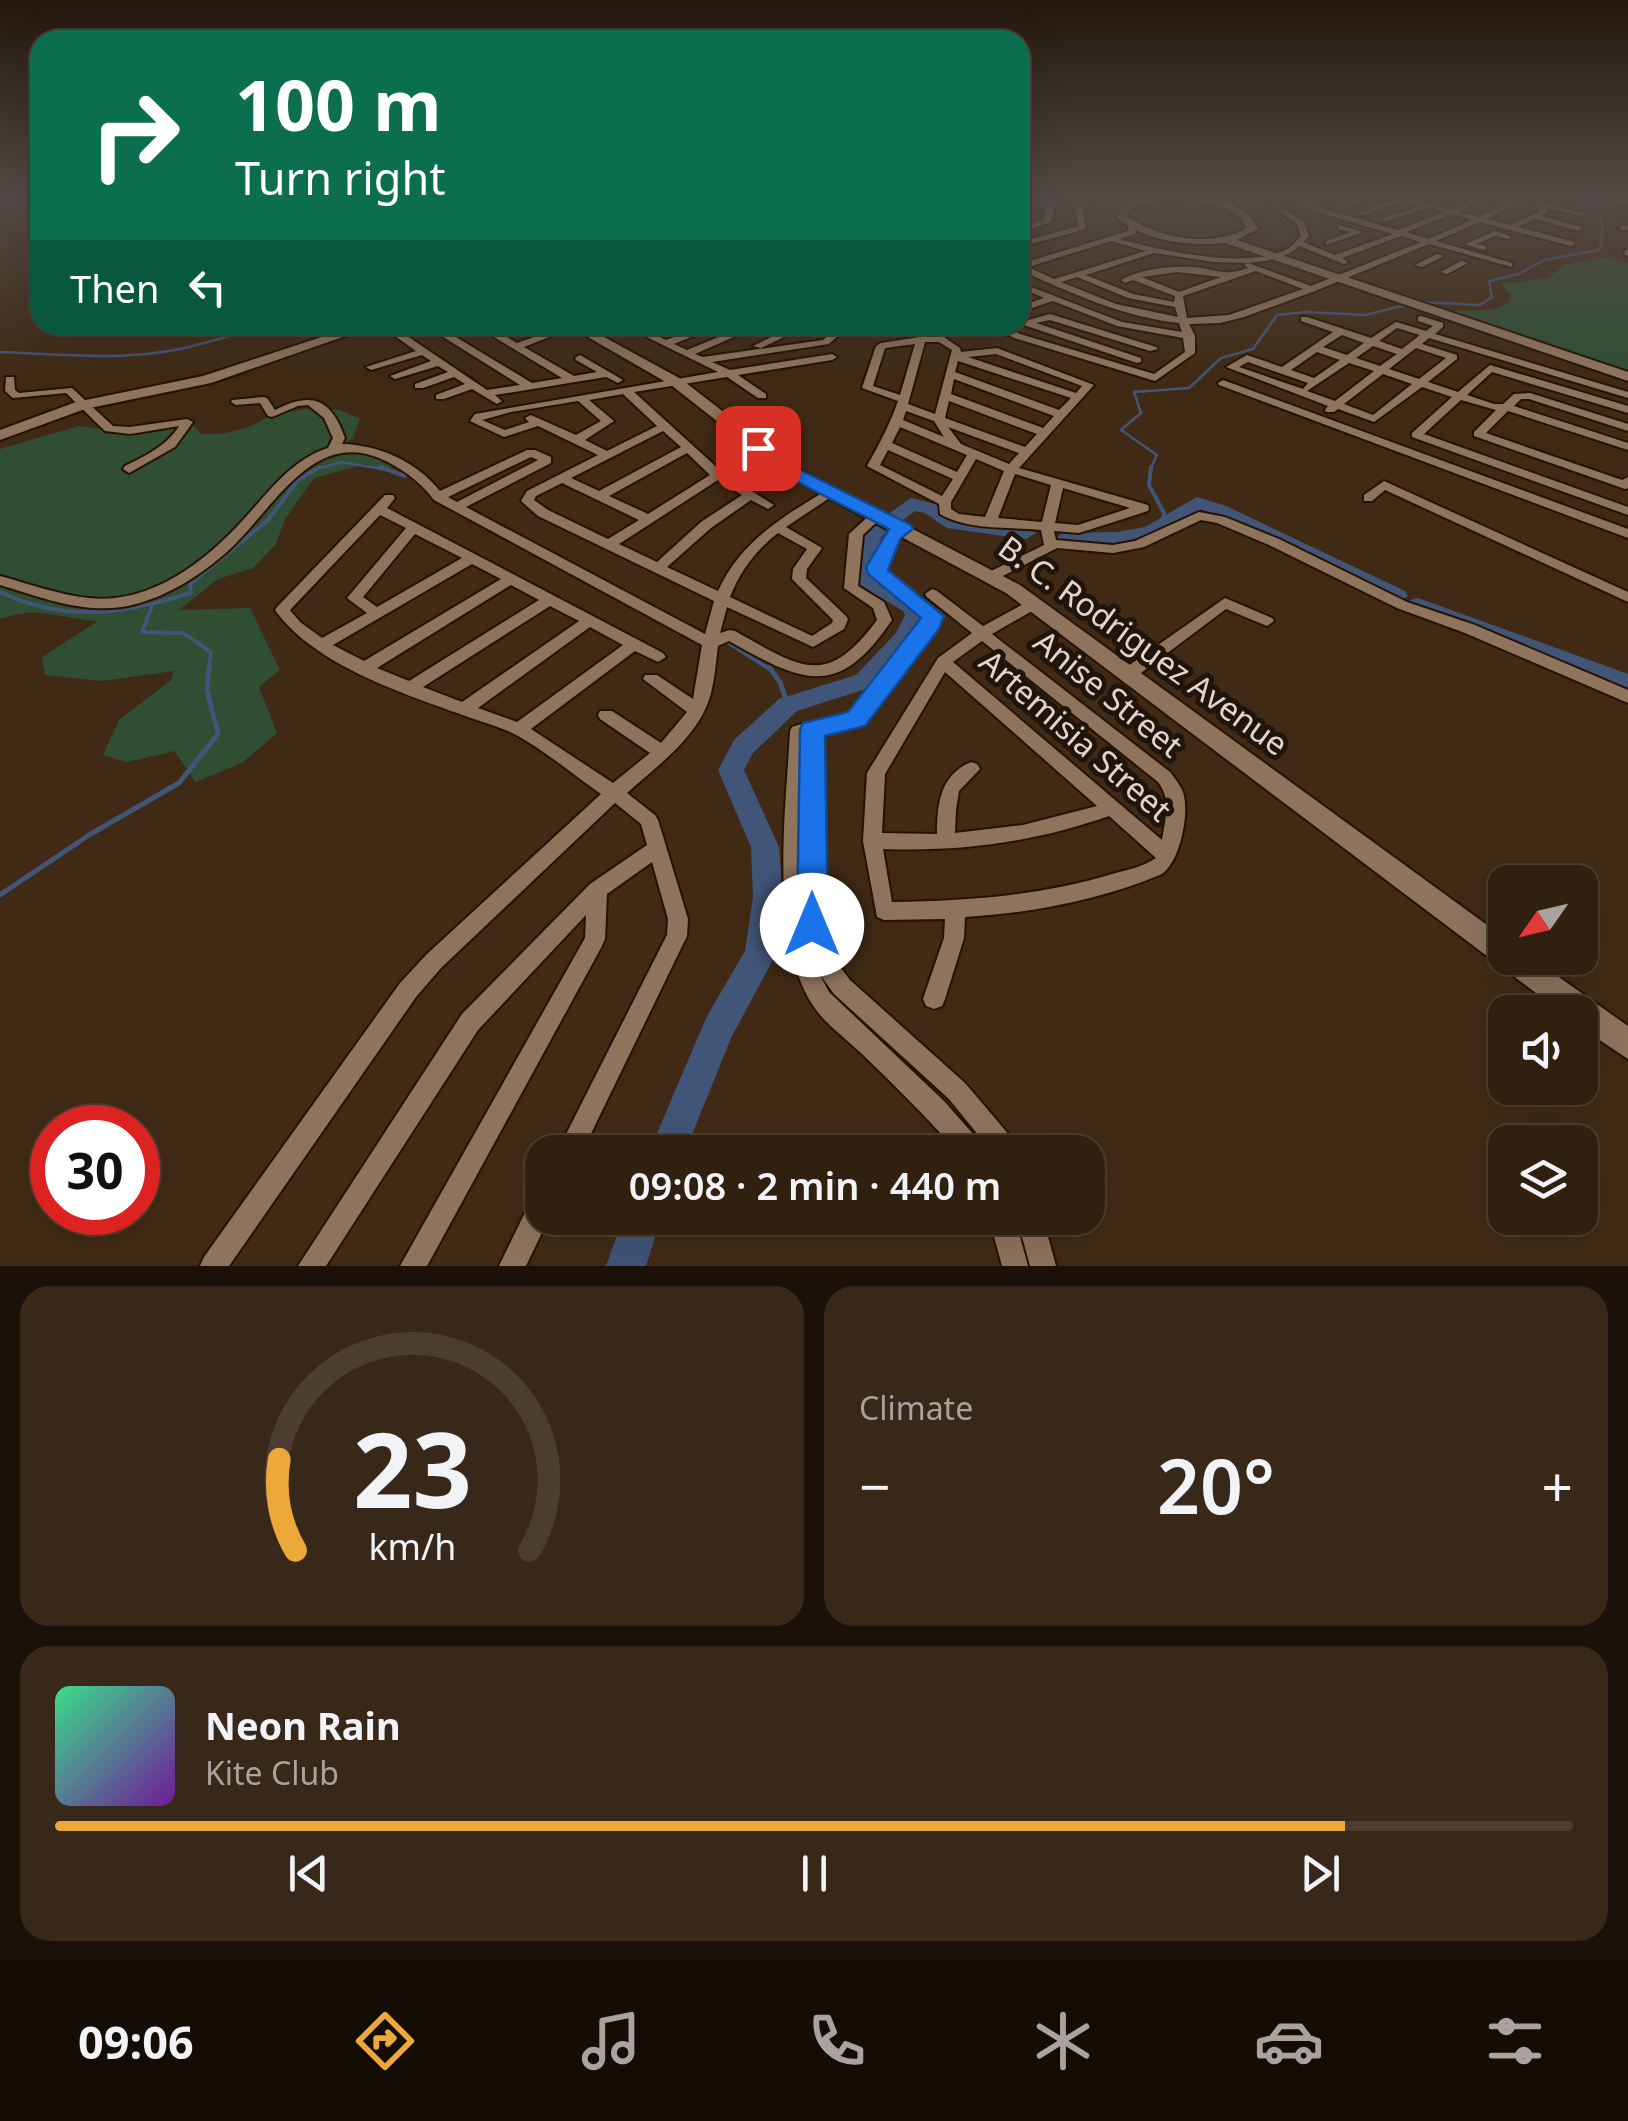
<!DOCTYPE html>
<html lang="en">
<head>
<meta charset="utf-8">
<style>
	:root { --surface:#302010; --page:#382819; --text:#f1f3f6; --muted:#a8a39f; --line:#4b3e30; --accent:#eca93a }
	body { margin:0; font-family:"Noto Sans",sans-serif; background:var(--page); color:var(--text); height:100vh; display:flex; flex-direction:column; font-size:38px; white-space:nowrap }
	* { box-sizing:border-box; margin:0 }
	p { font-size:32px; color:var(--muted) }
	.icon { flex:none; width:55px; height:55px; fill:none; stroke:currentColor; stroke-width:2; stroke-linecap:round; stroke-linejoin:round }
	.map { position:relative; height:1266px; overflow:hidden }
	.panel { display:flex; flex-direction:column; gap:20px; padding:20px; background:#1a1209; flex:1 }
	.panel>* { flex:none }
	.banner { position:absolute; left:30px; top:30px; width:1000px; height:305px; border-radius:30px; box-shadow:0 10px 40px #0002,0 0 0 2px var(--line); background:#0b6e4f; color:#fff; overflow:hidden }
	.needle { width:65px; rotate:236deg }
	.fabs { position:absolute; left:1488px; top:865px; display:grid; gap:20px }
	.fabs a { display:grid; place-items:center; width:110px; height:110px; border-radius:20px; background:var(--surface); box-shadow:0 10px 40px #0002,0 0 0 2px var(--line); font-size:50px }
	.speed { position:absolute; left:30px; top:1105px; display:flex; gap:20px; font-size:50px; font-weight:700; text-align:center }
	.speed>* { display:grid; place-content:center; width:130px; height:130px; border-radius:50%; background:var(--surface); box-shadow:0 10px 40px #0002,0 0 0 2px var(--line); line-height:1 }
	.speed .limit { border:15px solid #d22; background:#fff; color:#111 }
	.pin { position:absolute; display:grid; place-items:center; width:85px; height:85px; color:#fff; margin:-42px; border-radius:20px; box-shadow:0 5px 15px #0006 }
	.me { position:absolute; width:110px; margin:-55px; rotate:0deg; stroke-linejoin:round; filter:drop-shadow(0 0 8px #0008) }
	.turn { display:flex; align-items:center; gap:35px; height:210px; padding:0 40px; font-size:45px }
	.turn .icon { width:130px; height:130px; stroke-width:2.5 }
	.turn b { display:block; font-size:70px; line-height:85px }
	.then { display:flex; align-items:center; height:95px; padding:0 40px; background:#0003; gap:20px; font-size:38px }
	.big { font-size:75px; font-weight:600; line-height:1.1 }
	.panel .widget { flex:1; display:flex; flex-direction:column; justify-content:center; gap:15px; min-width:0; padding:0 35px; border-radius:30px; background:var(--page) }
	.panel .dial { align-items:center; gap:0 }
	.dial svg { height:260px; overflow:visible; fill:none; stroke:var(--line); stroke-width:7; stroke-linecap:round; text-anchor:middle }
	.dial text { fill:var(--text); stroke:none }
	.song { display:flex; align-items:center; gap:30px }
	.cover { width:120px; height:120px; border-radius:15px; background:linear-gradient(135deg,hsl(150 70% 55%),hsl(280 70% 35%)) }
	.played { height:10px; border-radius:5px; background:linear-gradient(90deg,var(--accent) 85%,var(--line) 85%) }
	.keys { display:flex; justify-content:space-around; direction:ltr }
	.heat { display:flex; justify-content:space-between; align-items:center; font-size:55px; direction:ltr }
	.panel .tiles { flex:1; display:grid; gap:20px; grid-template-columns:1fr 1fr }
	.widget:last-child { grid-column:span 2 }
	.trip { position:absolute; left:525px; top:1135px; width:580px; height:100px; border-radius:30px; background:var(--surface); box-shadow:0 10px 40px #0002,0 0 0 2px var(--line); font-weight:600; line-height:100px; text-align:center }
	.tabs { display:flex; height:160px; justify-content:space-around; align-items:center; background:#130d06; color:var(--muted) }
	.tabs .icon { width:70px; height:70px }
	.tabs .current { color:var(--accent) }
	.tabs b { font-size:45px; color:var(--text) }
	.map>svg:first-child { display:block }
</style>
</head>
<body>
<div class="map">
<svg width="1628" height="1266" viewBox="0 0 1628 1266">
	<rect width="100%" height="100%" fill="#402a15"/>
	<g fill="#2f4e34">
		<polygon points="1606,257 1628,263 1628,371 1446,311 1493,310 1510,302 1511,294 1501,284 1548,278 1565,265"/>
		<path d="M316 408 339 410 360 419 353 438 336 448 358 449 400 465 381 471 365 464 314 478 285 519 276 544 253 568 218 579 179 610 250 608 280 670 259 687 277 733 242 763 195 782 175 751 126 762 103 755 119 720 171 680 174 671 101 681 45 675 42 657 98 621C59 619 40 605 0 619V449L79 426 130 433 193 425 201 434C222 436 257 429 271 413Z"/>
	</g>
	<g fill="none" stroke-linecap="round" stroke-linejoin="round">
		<g stroke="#415578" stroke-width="2.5">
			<path d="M1419 302 1480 305 1492 297 1489 281 1519 274 1544 260 1599 250C1606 224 1603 211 1580 196"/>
			<path d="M0 352C71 355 140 363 208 342 224 337 238 336 251 325"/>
			<polyline points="313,470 341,462 389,470"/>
			<polyline points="1150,470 1157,455 1121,430 1141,413 1134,392 1189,388 1221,358 1253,349 1277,315 1306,312 1365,315 1410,304"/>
		</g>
		<g stroke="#415578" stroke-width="4">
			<polyline points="380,467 405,476"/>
			<polyline points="1151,467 1149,485 1164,513 1161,525"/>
			<path d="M0 592C67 623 122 614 191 593L190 584 268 520 298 480 320 467"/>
			<polyline points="152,606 142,632 183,633 211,652 209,670"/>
			<polyline points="729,643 771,670"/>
		</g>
		<g stroke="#415578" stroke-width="5">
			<polyline points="769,667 780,682 788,705"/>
			<polyline points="0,895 89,835 179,783 218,734 207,690 209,667"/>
		</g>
		<g fill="#415578" fill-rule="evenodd">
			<polygon points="14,196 0,205 1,196"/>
			<path d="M1197 497 1226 506 1405 591 1408 596 1397 603 1389 601 1201 509C1162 544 1113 546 1063 545L1053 539 1063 533 1117 532 1145 527Z"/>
			<polygon points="911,498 939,505 959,519 1026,527 1036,533 1026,539 947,528 925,513 915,511 881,537 875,578 919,601 927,615 913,642 872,687 797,711 753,753 744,770 779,847 783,897 776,954 731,1038 685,1152 649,1152 707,1016 745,951 753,897 751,847 718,770 734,740 779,699 856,675 896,633 905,615 903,611 853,581 864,531"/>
			<polygon points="1418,598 1628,674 1628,691 1410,610 1407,605 1410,600"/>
			<polygon points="623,1218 661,1218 646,1266 606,1266"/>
		</g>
		<defs>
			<g id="street">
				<polygon points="1020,196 1028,196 1024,214 1020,216"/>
				<polygon points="1054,196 1062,196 1055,204 1051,222 1020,233 1020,228 1044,219 1047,203"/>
				<polygon points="1087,196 1094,196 1082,208 1086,229 1020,247 1020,242 1079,226 1074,208"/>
				<polygon points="1248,196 1259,196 1227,208 1220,206"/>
				<path d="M1322 196H1333L1311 205 1398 230 1444 212 1429 208 1383 222V218L1421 206 1404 201 1364 215 1357 213 1396 199 1389 196 1404 197 1451 210 1477 196H1485L1459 212 1479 217 1507 203 1505 196H1513L1514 206 1487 219 1510 225 1540 211 1534 196H1541L1543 202 1585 214 1581 216 1545 207 1548 212 1541 216 1582 227 1579 231 1535 219 1518 227 1574 242 1575 244 1571 246 1480 222 1436 241 1512 263V267L1429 244 1315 291 1244 317 1220 323 1189 324 1195 336V353L1155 381 1014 338 990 325H1002L1020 334 1154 374 1185 352 1183 338 1117 326 1053 301 1020 312V306L1044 298 1024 289 1031 287 1122 322 1182 332 1179 323C1123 317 1071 293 1020 270V264L1128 231 1129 226 1133 224 1137 226 1135 234 1119 239C1159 250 1254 272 1290 247 1294 244 1297 239 1301 236L1297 224 1279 211 1283 209 1303 221 1309 236 1303 242 1335 255 1393 234 1297 206ZM1452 214 1472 220 1428 239 1406 232ZM1401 236 1421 242 1311 286 1248 263C1266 261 1286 259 1299 246L1344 264 1348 262 1342 258ZM1111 241 1146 251 1054 279 1028 267ZM1154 253 1214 262 1248 263 1244 265 1248 268C1223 277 1217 269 1192 267 1168 266 1141 269 1121 280L1125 283 1133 280 1175 296 1174 302 1133 294 1086 275ZM1256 271 1303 289 1229 315 1187 318 1183 296ZM1177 272 1221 277 1179 292 1142 277ZM1077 277 1128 298 1175 307 1178 317 1116 304 1061 282Z"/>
				<polygon points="1364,196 1375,196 1342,209 1335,207"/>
				<polygon points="1613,200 1628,201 1628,205 1610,204"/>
				<polygon points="1338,225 1363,232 1326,245 1326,241 1351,232 1338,229"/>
				<polygon points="1622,225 1628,226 1628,230 1619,229"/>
				<polygon points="1495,231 1512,237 1508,239 1495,236 1477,244 1486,246 1486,250 1483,250 1465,244"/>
				<polygon points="1625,250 1628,250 1628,256 1624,254"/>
				<polygon points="1437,254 1444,256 1422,267 1415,265"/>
				<polygon points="1461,261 1468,263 1447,274 1440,272"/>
				<polygon points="1050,314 1156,347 1158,349 1150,351 1050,320 1036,323 1141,358 1141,362 1137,363 1024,325 1021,322"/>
				<path d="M1421 316 1443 323V327L1435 334 1628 392V398L1429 338 1422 344 1457 355V359L1428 382 1458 392 1490 365 1628 406V413L1492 372 1467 395 1494 404H1503L1514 394 1530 393 1628 424V431L1529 399H1521L1514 406 1628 443V450L1508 411 1486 433 1622 480 1628 477V488L1625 489 1474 436V432L1496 410 1461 400 1424 434 1628 507V515L1412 437V433L1452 397 1422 387 1374 422 1338 409 1334 412H1326L1325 410 1328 406 1226 367 1247 355 1282 367 1333 332 1301 321V317H1307L1371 338 1396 322 1426 331 1433 326 1418 321V317ZM1397 328 1420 335 1402 349 1379 341ZM1342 335 1364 343 1347 355 1323 347ZM1373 346 1397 354 1380 366 1356 358ZM1416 348 1446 358 1419 379 1389 369ZM1317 352 1340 360 1314 378 1291 370ZM1248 362 1308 383 1303 389 1239 367ZM1349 363 1374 371 1335 401 1307 391ZM1383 374 1412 384 1373 415 1344 404Z"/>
				<polygon points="408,325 421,325 404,334 487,390 520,385 424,325 436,325 532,383 562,378 474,325 486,325 517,343 534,337 516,325 528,325 542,334 565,325 579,325 524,347 574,376 597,372 576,360 575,358 580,355 623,380 618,383 606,377 495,395 502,401 497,404 472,389 444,399 436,399 436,395 465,384 454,377 423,388 415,388 415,384 448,372 438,366 395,379 390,376 431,361 422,355 371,370 366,367 416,351 392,334"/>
				<path d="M622 325H635L646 330 660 325H674L654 334 666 340 706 325H720L674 344 687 350 748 325H761L695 354 703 357 823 340 835 329H841V333L829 344 712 362 730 370 832 354 837 357 832 360 738 375 766 394V398H758L727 377 634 392 722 472 774 505 768 509 751 500 711 528 667 567 718 591C740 542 782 517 827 490H835L837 493 786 527 822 548 807 569 806 578 846 616 848 619 844 629 813 647 727 607 720 633 730 630 735 631C801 668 826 689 877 620L873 608 844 588 849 534 872 513 877 512 883 516 863 535 858 586 884 602 892 620C838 700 803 683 729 641L718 646C716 661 715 677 711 693 700 736 659 764 627 793L655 815 658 820 688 919 687 936 582 1152H557L667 935 668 919 652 862 607 894 605 939 602 946 427 1266H400L585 938 586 915 478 1030 326 1266H298L462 1014 590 884 647 845 641 824 615 803 441 968 416 997 229 1266H200L204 1257 400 983 427 954 601 794C575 776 539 746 512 733 498 726 482 722 468 717 405 694 315 666 275 610L277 607 385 495H393L395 498 387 508 663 653 666 657 658 662 635 651 531 729 613 783 650 753 600 719 598 715 600 711H612L661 743 687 712 643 679 645 675H657L693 699 702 645 434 500C420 481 400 467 379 458 311 430 272 511 228 551 202 574 170 595 136 604 90 617 43 598 0 585V576C30 584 59 595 89 598 155 605 212 556 252 510 274 485 296 458 328 448L333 438 324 418 308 405 298 406 272 417 268 416 260 403 236 405 231 402 232 400 263 397 267 398 275 410C311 391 331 398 345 438L342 444C379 445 416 461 440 491L527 450H535L551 457V463L466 507 705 634 714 601 538 516 521 501 527 491 598 455 538 426 504 437 470 421 475 414 718 372ZM623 394 657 426 607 451 585 440 614 421 589 400ZM578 401 601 421 576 435 531 415 525 418 529 422 505 430 482 420 511 412ZM663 431 681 447 599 491 571 478ZM687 453 710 475 648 514 609 496ZM531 457 538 460 457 502 448 497ZM718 480 742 495 701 522 657 562 619 544ZM562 483 639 520 608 539 548 510 534 500 536 496ZM380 515 406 528 347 598 367 613 322 638 300 622 290 610ZM778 533 807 549 793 569 792 579 833 620 832 623 812 636 730 597C740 571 756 550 778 533ZM415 534 462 558 377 607 363 597ZM472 564 501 579 364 661 333 645ZM511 585 539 600 409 681 377 668ZM550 606 579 621 462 702 423 687ZM590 627 623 645 517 722 478 708Z"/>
				<polygon points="796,325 809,325 761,348 753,346"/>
				<path d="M926 336 944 337 960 348 961 352 997 348 1094 385 1019 468 1148 505 1149 508 1148 511 1079 533 1054 531 1056 540 1113 545 1135 541 1199 512 1225 517 1279 539 1407 602 1475 625 1628 690V703L1465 633 1397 608 1269 545 1217 523 1201 520 1144 547 1113 553 1057 548 997 579H987L985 576 987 573 1044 545 1041 530C1010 527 966 530 940 514L939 504 867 466C879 445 891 422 898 401L862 388 876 346 881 343ZM925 342H939L952 350 935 414 908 404ZM915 344 900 395 873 386 885 348ZM996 354 1082 386 1076 393 968 357ZM958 361 1071 398 1059 410 955 372ZM954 379 1054 416 1043 428 951 394ZM949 401 1037 434 1025 447 945 418ZM906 411 934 421 944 437 903 420ZM900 427 967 455 957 472 892 443ZM948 427 1019 453 1009 464 961 444ZM888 450 953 479 942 496 880 465ZM976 459 1004 471 985 517 959 514 951 509V502ZM1015 474 1051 485 1042 522 998 518ZM1063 488 1130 508 1078 525 1055 523Z"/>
				<path d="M6 377H14L15 390 19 393 72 388 113 426 130 427 187 419 193 422 175 447 129 473 123 469 125 466C145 456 167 446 179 426L130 434 105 431 66 393 13 398 5 391Z"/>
				<polygon points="1223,380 1628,529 1628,538 1219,385 1218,383"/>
				<polygon points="1384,481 1628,592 1628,602 1385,490 1372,501 1364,501 1364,495"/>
				<path d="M903 525 910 529 897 538 883 567 891 578 934 606 939 624 862 723 820 733 822 925 831 955 850 980 965 1083 1016 1143 1019 1152H992L949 1099 834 994 819 973 829 992 944 1101 981 1143 984 1152H957C927 1117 894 1085 861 1053 845 1038 823 1022 812 1004 769 935 786 810 790 731L792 727 798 725 851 714 924 623 922 611 881 584 869 567 887 533Z"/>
				<path d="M932 589 937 591 983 626 1029 601H1039L1041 604 1039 607 992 634 1170 772C1175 778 1180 785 1183 792 1190 813 1180 861 1162 874 1101 900 1031 913 965 917L964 938 945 999 942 1006 934 1009 926 1006 923 999 944 938 945 919 884 920 877 917 863 841 867 773 938 658 972 633 927 597 925 594ZM982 641 1158 782C1172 800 1165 819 1162 840L953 662ZM945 672 1097 806 1023 825 955 833 956 810 959 791 980 769 977 764 971 762C940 775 937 804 937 834L882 833 885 774ZM1109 816 1156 858C1143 867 1127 870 1112 874 1040 896 966 901 892 902L883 849C961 852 1035 842 1109 816Z"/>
				<polygon points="1225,598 1272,618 1274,621 1267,626 1226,609 1133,679 1121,679 1119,675 1121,671"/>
				<polygon points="542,1192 542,1218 549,1218 526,1266 499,1266 533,1196"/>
				<polygon points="989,1218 1015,1218 1028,1266 1002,1266"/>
				<polygon points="1017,1218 1043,1218 1056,1266 1030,1266"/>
			</g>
			<g id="secondary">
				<path d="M1153 196C1187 196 1241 192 1258 229L1237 240 1628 372V381L1225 243C1188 246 1145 242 1117 217L1124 204ZM1157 201C1185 201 1234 199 1247 228 1212 248 1159 239 1127 216L1131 208Z"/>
				<polygon points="358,325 377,325 211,383 85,409 0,440 0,430 76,402 203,376"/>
				<polygon points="567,325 582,325 681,379 796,468 1020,585 1505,938 1505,958 1532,958 1628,1026 1628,1059 1580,1027 1580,1012 1561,1012 1006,593 784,474 671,385"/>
			</g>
		</defs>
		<use href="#street" stroke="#261200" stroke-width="4"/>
		<use href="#secondary" stroke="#261200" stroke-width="4"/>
		<use href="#street" fill="#8e745d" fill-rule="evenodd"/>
		<use href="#secondary" fill="#8e745d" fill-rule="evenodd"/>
	</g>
	<linearGradient id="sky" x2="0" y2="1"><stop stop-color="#23170c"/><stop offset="0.53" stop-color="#534a46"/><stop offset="1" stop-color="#534a46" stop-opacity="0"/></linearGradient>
	<rect width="1628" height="373" fill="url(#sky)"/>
	<polygon fill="#1a73e8" stroke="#114b97" stroke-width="2.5" points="758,443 796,468 911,525 913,529 900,539 888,570 944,616 939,629 865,726 825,736 828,925 823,935 812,939 801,935 797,925 800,730 803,723 848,712 921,618 868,574 866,567 889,529 784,475 752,452 752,444"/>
	<g text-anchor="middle" stroke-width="10" stroke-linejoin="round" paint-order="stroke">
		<g font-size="32" fill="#e4d5c9" stroke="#1f150c">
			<text transform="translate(1143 646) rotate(36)" y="11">B. C. Rodriguez Avenue</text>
			<text transform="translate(1108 694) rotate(39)" y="11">Anise Street</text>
			<text transform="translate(1075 736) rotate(41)" y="11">Artemisia Street</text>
		</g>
	</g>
</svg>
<div class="fabs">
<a><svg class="needle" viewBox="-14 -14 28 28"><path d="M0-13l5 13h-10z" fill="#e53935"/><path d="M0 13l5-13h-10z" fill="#a8a39f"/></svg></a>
<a><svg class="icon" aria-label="sound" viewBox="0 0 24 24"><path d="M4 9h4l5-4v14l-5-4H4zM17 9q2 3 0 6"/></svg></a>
<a><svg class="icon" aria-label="layers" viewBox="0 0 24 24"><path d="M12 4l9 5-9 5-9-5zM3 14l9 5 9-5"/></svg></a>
</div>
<div class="speed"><div class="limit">30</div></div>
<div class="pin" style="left:758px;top:448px;background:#d93025"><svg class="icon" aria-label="arrive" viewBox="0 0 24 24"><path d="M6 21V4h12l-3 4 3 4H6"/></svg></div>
<svg class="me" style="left:812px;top:925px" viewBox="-20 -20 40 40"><circle r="19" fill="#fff"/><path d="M0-13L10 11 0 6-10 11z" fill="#1a73e8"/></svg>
<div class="trip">09:08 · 2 min · 440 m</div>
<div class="banner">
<div class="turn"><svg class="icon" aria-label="right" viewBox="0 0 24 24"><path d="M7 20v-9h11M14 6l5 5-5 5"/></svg><div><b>100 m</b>Turn right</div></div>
<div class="then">Then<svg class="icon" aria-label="left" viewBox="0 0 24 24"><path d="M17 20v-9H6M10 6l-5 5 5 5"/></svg></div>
</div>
</div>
<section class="panel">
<div class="tiles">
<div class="widget dial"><svg viewBox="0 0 100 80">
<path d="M14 69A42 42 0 1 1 86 69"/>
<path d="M14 69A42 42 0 0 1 9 41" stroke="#eca93a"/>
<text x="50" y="56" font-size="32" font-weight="700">23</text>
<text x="50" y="72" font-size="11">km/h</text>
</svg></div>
<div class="widget"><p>Climate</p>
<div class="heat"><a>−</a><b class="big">20°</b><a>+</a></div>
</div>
<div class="widget">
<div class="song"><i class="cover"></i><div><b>Neon Rain</b><p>Kite Club</p></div></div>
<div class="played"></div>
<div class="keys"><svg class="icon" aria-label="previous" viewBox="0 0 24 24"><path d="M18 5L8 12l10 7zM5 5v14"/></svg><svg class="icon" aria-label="pause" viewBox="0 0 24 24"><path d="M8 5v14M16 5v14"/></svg><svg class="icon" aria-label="next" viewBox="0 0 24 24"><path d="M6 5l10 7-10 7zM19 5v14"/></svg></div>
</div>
</div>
</section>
<nav class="tabs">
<b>09:06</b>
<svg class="icon current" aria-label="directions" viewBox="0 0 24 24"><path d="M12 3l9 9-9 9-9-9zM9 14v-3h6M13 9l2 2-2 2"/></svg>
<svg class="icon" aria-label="music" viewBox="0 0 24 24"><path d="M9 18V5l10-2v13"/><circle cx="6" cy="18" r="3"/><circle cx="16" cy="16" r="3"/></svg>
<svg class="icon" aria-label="phone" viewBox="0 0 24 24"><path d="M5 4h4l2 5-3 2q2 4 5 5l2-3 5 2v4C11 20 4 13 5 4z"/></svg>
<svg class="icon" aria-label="climate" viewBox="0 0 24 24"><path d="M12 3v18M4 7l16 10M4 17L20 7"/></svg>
<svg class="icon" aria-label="car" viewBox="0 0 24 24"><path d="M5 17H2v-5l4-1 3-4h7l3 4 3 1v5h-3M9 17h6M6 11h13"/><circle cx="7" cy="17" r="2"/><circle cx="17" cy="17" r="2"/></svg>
<svg class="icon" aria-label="filters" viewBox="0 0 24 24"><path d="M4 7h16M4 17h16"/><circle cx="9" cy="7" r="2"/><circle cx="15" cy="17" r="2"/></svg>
</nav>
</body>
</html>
